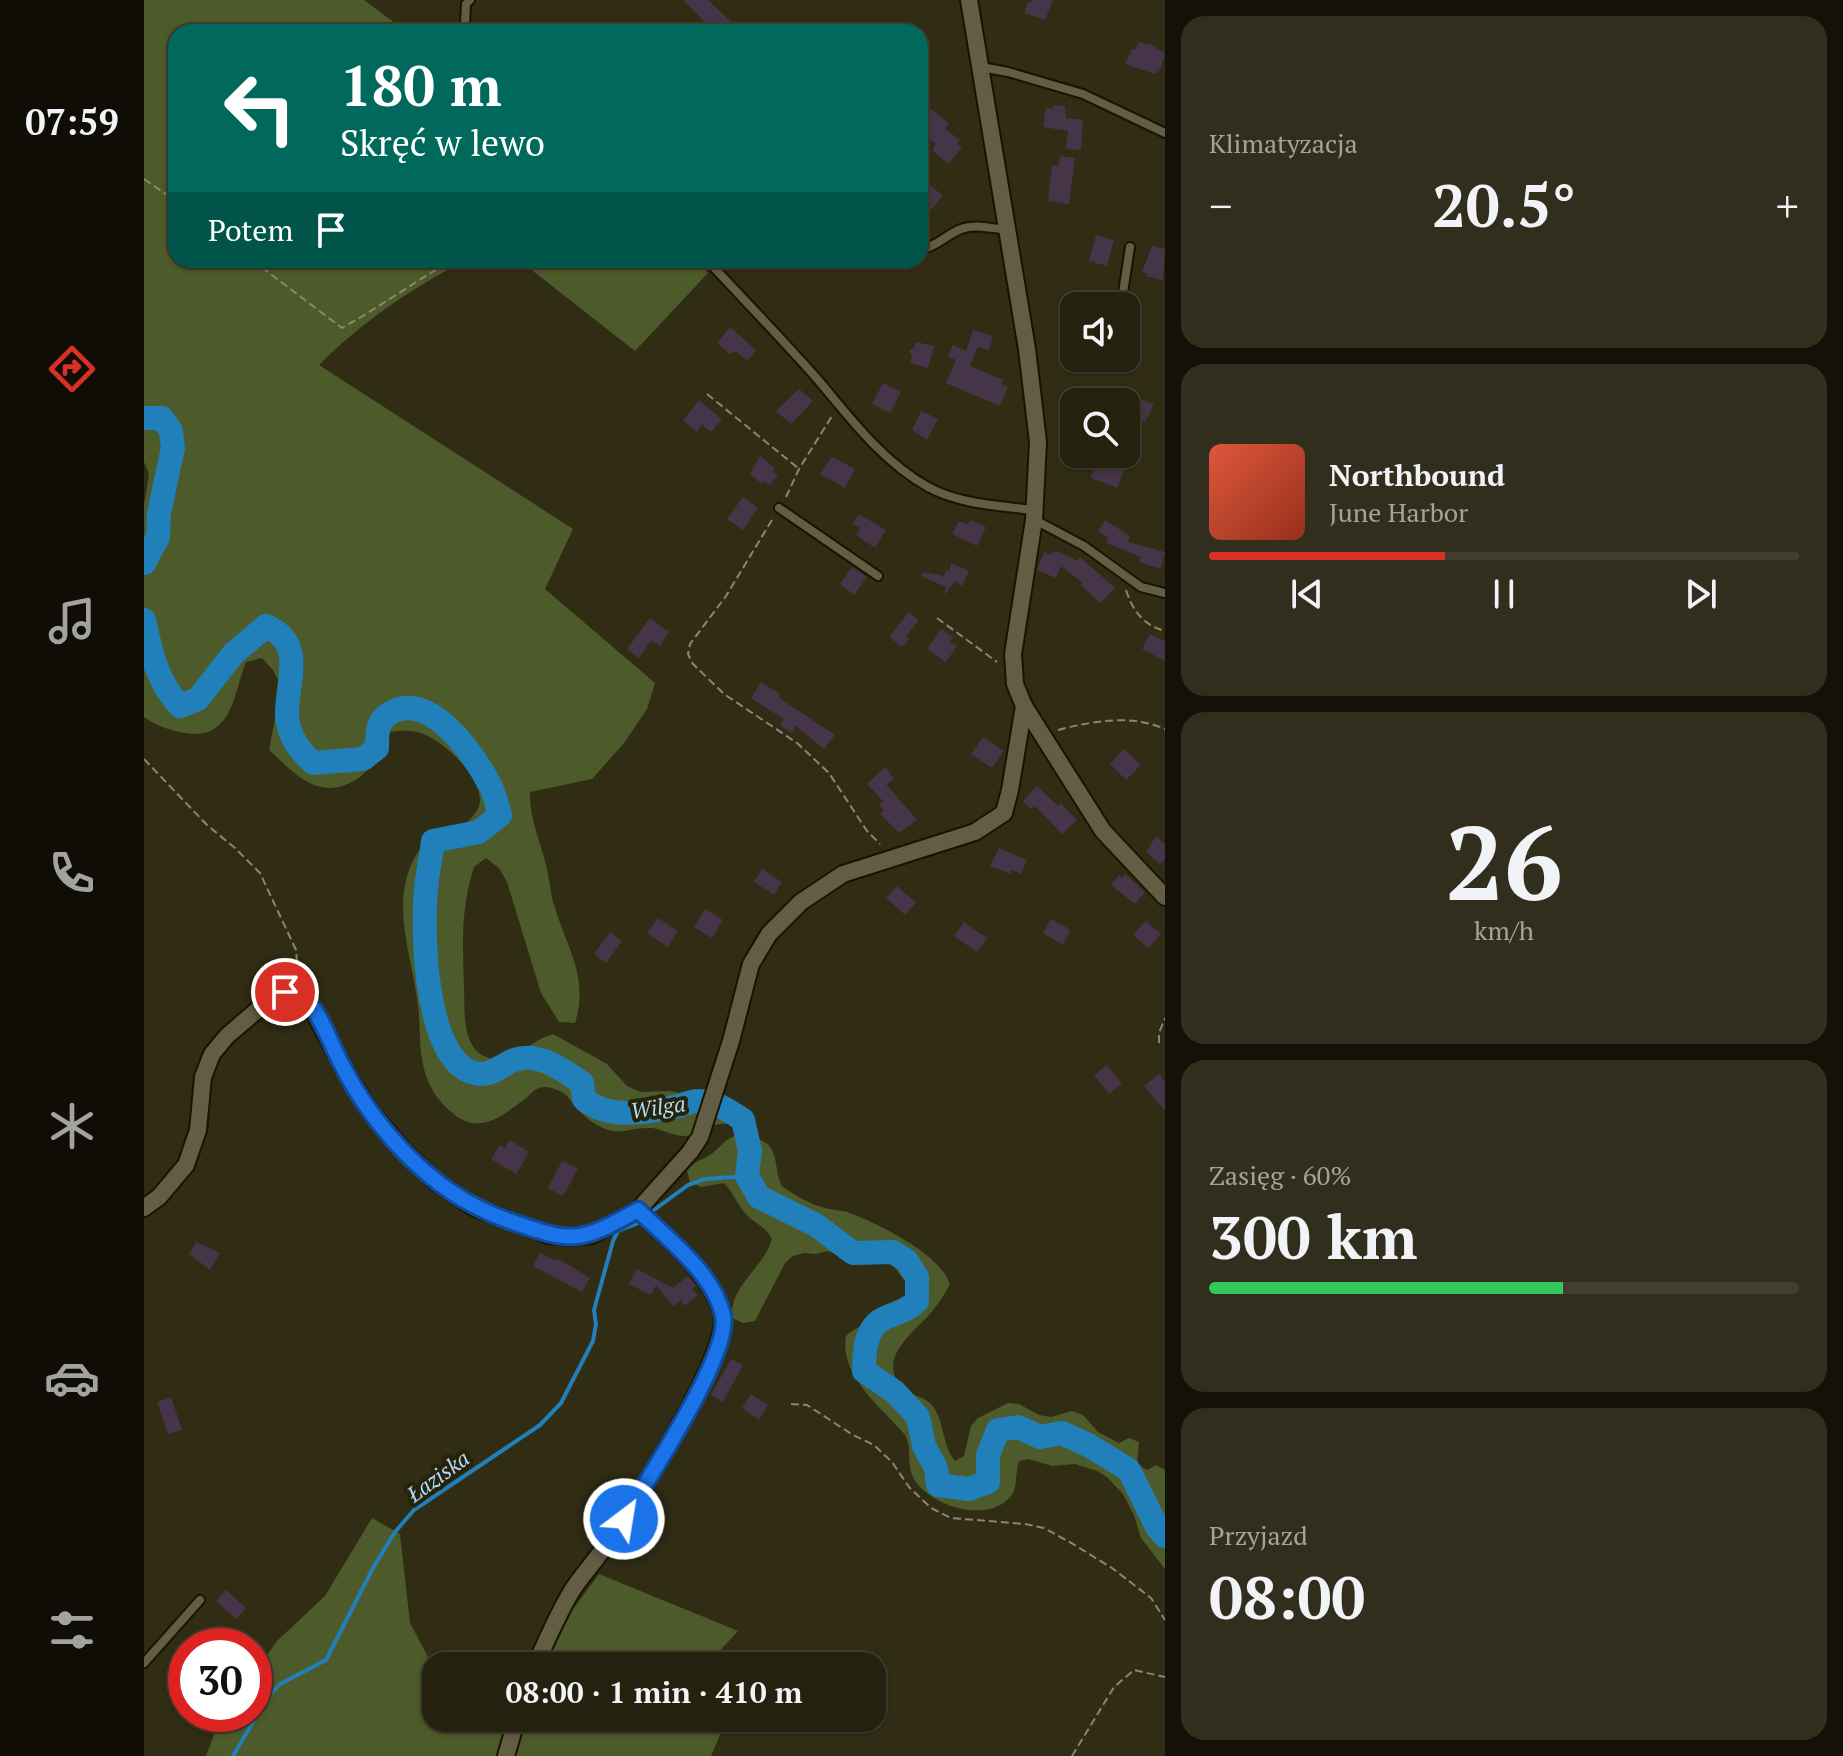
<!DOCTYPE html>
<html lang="pl">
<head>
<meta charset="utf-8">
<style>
	:root { --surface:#25210f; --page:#312e1d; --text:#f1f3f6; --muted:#a3a39e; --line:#423e2f; --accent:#d93025 }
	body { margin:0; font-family:"PT Serif",serif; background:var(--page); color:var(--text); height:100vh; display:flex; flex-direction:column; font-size:30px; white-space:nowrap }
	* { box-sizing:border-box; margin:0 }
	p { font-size:26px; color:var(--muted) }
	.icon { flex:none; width:44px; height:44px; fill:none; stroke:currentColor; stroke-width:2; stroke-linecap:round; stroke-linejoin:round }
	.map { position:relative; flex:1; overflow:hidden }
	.panel { display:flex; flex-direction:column; gap:16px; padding:16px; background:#141208; width:678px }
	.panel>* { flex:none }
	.hud { position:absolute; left:24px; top:24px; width:760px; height:244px; border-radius:24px; box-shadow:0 2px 6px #0004,0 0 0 2px var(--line); background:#00695c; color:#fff; overflow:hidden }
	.buttons { position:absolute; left:916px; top:292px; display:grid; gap:16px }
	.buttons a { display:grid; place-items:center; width:80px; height:80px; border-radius:16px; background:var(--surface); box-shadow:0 2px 6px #0004,0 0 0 2px var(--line); font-size:40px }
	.speed { position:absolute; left:24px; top:1628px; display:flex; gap:16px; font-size:40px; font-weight:700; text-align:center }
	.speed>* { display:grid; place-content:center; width:104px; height:104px; border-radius:50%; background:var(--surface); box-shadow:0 2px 6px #0004,0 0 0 2px var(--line); line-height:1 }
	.speed .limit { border:12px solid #d22; background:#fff; color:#111 }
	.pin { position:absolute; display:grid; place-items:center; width:68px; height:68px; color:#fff; margin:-34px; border:4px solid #fff; border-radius:50%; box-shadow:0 2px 8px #0007 }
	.me { position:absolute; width:88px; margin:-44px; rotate:31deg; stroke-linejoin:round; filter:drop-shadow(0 0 6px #0008) }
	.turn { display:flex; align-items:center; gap:28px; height:168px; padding:0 40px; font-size:36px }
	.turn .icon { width:104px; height:104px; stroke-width:2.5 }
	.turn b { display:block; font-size:56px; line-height:68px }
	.then { display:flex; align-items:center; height:76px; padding:0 40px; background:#0003; gap:16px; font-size:30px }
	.big { font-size:60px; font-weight:800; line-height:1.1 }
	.panel .card { flex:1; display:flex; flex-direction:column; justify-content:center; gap:12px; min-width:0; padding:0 28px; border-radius:24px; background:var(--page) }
	.panel .dial { align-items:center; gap:0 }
	.dial b { font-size:104px; line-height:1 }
	.song { display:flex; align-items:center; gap:24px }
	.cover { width:96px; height:96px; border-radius:12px; background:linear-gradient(135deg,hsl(10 70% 55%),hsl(10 70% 35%)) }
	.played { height:8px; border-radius:4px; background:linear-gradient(90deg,var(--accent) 40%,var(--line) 40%) }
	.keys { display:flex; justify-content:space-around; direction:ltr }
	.heat { display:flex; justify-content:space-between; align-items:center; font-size:44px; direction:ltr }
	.charge { height:12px; border-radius:6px; background:linear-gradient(90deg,#34c759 60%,var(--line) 0) }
	.trip { position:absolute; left:278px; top:1652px; width:464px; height:80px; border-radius:24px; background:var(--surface); box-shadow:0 2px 6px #0004,0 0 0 2px var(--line); font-weight:800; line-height:80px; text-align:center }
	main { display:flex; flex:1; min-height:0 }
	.tabs { display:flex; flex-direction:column; width:144px; justify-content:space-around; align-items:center; background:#0f0d06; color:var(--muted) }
	.tabs .icon { width:56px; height:56px }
	.tabs .on { color:var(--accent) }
	.tabs b { font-size:36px; color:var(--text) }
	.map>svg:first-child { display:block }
</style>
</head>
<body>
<main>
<nav class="tabs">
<b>07:59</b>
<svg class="icon on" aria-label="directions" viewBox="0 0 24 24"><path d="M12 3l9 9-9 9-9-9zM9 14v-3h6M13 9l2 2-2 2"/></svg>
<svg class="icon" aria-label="music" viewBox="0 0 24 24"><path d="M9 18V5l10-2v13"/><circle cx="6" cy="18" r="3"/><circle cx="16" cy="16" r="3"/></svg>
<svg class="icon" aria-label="phone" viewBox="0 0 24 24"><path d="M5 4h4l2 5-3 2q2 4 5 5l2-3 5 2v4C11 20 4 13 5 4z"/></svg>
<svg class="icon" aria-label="climate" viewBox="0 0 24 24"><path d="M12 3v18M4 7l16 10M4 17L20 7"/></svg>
<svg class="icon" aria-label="car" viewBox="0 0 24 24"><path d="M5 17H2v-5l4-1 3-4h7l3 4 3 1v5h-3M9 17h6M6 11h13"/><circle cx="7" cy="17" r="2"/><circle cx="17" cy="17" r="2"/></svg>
<svg class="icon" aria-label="filters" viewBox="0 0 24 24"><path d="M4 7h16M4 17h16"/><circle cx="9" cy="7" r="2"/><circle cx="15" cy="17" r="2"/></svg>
</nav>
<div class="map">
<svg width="1021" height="1756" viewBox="0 0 1021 1756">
	<rect width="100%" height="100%" fill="#312c14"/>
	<g fill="#4d5b2a">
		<path d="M0 0H220L263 32H32V260H322C267 289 220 320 175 365L429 529 401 589 511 683 503 709 480 743 448 779 386 792C385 818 396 840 402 865 406 879 406 894 411 908 424 950 445 978 431 1023L415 1022 397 993 363 882 355 868 342 858 330 867C316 911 319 944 320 989 321 1013 317 1058 353 1059 373 1059 390 1039 409 1034L463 1064 483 1086 496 1092 526 1091 555 1097 581 1111 592 1120C584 1125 578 1123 569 1125 559 1127 550 1135 541 1136 530 1137 517 1128 506 1128 488 1127 476 1136 459 1128 450 1124 441 1117 434 1110 428 1104 426 1097 418 1092 412 1089 403 1085 395 1088 390 1089 385 1096 381 1099 359 1115 338 1134 312 1116 299 1106 288 1093 283 1078 274 1055 277 1030 274 1006 269 960 247 908 268 863 272 854 278 845 286 839 291 836 298 837 303 835 316 830 335 815 336 801 337 775 298 739 274 732 264 730 254 731 244 732 235 744 230 759 222 771 216 778 209 782 201 785 169 797 146 769 125 750L137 686 129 670 118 658 102 662C89 696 88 741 40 733 25 730 13 726 0 717V505L5 474 0 462Z"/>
		<polygon points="375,260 552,260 564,273 491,351"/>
		<path d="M595 1135C638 1141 627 1154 637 1185 649 1195 666 1204 681 1208 689 1210 698 1210 706 1213 735 1224 796 1254 806 1284 801 1293 796 1302 789 1310 773 1331 732 1356 757 1386 765 1396 779 1395 788 1405 801 1422 798 1445 811 1461L820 1456 827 1426 834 1418 864 1403 875 1404 895 1415 907 1417 928 1411 939 1415 954 1432 975 1443 985 1438 995 1442 993 1464 1003 1470 1012 1465 1021 1470V1569L997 1538 990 1515 979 1494 963 1477 953 1471 931 1464 908 1466 885 1459 875 1461C871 1472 874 1487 867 1496 844 1525 786 1506 770 1479 762 1465 768 1451 762 1437 760 1432 754 1428 750 1423 728 1399 696 1372 702 1336 720 1318 751 1321 769 1303V1292L748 1264 738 1258 715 1255 705 1258 683 1251 672 1254 660 1253 649 1256 641 1263 611 1321 599 1323 588 1318C585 1286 620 1268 628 1239 622 1227 613 1225 604 1216 594 1207 590 1193 580 1183L557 1187 546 1182 543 1171C550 1161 556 1161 566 1155 577 1148 580 1138 595 1135Z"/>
		<polygon points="228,1518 256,1534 266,1623 292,1672 292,1718 364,1718 355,1756 62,1756 72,1729 82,1714 110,1714 110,1674 133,1641 181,1596"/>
		<polygon points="455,1574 594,1631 562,1666 401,1666 429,1609"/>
		<polygon points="381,1718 577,1718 579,1728 567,1756 369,1756"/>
	</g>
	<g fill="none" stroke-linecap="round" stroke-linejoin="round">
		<g stroke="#217fb9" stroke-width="4">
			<polyline points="510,1210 544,1185 561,1179 603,1176"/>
			<polyline points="89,1756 123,1698 136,1684 182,1660 229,1568 251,1532 270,1510 396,1425 417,1403 449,1341 452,1324 450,1310 469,1241 474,1231 497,1222"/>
		</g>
		<g stroke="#217fb9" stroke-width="24">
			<polyline points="0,418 18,418 27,431 29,448 15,513 14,537 0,563"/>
			<path d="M0 620C7 652 13 682 36 706L54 699 89 654 122 626C163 643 142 682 143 715 144 734 155 752 170 763L219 759 233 748C233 732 233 718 250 711 289 694 330 755 346 785 351 794 353 806 356 815L335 832 289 841C287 858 283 874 282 890 278 931 280 1069 336 1074 349 1075 359 1064 370 1060 394 1051 419 1070 438 1083L440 1099C464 1120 500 1112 530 1107 537 1106 546 1101 554 1101 570 1100 587 1112 599 1120L606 1151 603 1176 615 1197 672 1225 709 1253 749 1252 763 1261 773 1277V1301C762 1312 752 1312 739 1319 721 1328 720 1353 720 1371L751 1392 774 1417 780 1446 792 1468 794 1485 825 1489 844 1482V1455L854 1430 874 1427 896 1437 918 1433 946 1446 985 1470 1013 1527 1021 1536"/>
		</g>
	</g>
	<g fill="#463548">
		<polygon points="539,0 564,0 587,22 577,32 573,28 570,31"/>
		<polygon points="888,0 909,0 901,20 880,13 884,2 886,3"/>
		<polygon points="995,42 1003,45 1004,43 1021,53 1016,70 1011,74 981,64 988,49 991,50"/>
		<polygon points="910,105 921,106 922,118 939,120 937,150 922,149 924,131 899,127 902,108 909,109"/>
		<polygon points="783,106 805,123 801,128 816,141 813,143 818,147 804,164 788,150 792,144 776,132 776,115"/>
		<polygon points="916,156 931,158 925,204 904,201 908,165 914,166"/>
		<polygon points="783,182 799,196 784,213 776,205 776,191"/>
		<polygon points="952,235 970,240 963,266 945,261"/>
		<polygon points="1008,246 1021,249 1019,280 1002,276 1003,274 998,272"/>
		<polygon points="586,327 612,350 603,361 592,351 586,354 573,343"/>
		<polygon points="829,330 849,336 845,350 834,347 826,366 859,380 857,384 864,387 856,406 802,383 812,360 804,357 809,345 822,351"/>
		<polygon points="772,342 790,346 784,368 766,363 768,356 765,351 770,348"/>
		<polygon points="739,383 757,392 746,413 728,404"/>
		<polygon points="655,389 669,401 647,424 632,411"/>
		<polygon points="978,393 1010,404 1001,422 982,416 986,406 975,401"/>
		<polygon points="555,400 578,419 567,432 558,425 553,432 539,420"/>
		<polygon points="777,411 794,419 783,440 768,430"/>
		<polygon points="616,456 631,468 629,471 634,475 626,485 620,481 618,484 606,474"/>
		<polygon points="688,457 711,469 701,488 676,474"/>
		<polygon points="954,460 980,470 973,488 947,478"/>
		<polygon points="599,497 614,508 599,530 583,519"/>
		<polygon points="715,514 742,530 731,548 712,535 716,528 709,524"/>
		<polygon points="826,520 842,527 833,546 808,534 815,521 824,525"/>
		<polygon points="961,520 986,536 984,542 1021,552 1017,569 995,562 997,557 962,543 964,537 954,531"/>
		<polygon points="900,552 907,555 909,552 915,552 933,561 936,557 971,588 956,603 937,585 939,583 917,566 912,578 893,570"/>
		<polygon points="807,563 825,571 818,586 811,581 799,596 802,587 777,576 779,572 800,576 802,570 805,572"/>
		<polygon points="708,567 723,577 710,595 696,584"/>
		<polygon points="765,612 775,620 762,636 765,639 758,647 745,637"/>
		<polygon points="506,618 525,632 516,646 509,641 506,642 495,658 483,649"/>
		<polygon points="797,629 809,637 806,642 813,646 802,662 783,649"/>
		<polygon points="1006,634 1021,641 1021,661 998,649"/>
		<polygon points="617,682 636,694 634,697 691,735 680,749 652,726 647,733 636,725 640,719 607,698"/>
		<polygon points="839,737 860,751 848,768 827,754"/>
		<polygon points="980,749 997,765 982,780 966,764"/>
		<polygon points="741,767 750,779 742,784 773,820 755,833 736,814 740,811 735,805 739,801 723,784"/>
		<polygon points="893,786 914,806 917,803 933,820 918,834 891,806 887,809 879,801"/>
		<polygon points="1012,836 1021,844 1021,859 1016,864 1002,852"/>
		<polygon points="855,848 883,860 877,874 868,870 866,874 846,866"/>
		<polygon points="618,869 638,882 630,895 610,882"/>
		<polygon points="981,874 1001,892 991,904 967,885 975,875 978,878"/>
		<polygon points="753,886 772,903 761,915 742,898"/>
		<polygon points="561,909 579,920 568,938 550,927"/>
		<polygon points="514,918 534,931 524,947 503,933"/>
		<polygon points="907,919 927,930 919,945 899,933"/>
		<polygon points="1002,921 1017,934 1004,948 989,935"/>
		<polygon points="820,922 843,938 833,952 810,936"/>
		<polygon points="466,932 478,941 462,963 450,954"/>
		<polygon points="963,1065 978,1084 965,1094 950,1075"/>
		<polygon points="1015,1074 1021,1082 1021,1111 1000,1086"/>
		<polygon points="366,1140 385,1152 372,1174 347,1159 356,1145 361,1148"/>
		<polygon points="418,1161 434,1169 419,1196 404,1188"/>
		<polygon points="52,1242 76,1253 66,1270 45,1254"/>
		<polygon points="396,1253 412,1261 413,1258 446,1278 438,1292 389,1266"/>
		<polygon points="493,1269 529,1288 544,1276 552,1286 548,1289 554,1295 541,1306 537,1300 529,1306 512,1285 507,1295 485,1284"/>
		<polygon points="587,1359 599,1365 579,1402 567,1395"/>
		<polygon points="607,1394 624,1405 615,1420 598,1408"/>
		<polygon points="27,1397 38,1430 24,1434 13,1402"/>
		<polygon points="82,1590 102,1608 92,1619 72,1601"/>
	</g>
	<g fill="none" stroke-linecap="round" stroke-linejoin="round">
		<defs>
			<g id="lane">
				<polyline points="323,32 321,23 322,4 326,0"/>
				<polyline points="837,67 864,72 939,94 1021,133"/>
				<path d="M776 250C792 247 802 235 817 229 831 224 848 228 863 230"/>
				<path d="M563 260C600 300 639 340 675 381 707 419 739 462 784 487 815 504 855 506 890 510"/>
				<polyline points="977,306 986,247"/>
				<polyline points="968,362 969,358"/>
				<polyline points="635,508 734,576"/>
				<polyline points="891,520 940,546 997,587 1021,593"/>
				<polyline points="0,1663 56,1600"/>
			</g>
			<g id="street">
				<polyline points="825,0 883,349 894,442 890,520 869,654 871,684 880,706 959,831 1021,897"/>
				<polyline points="0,1208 15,1197 42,1165 54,1130 59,1077 68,1054 83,1036 125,1000 141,992 152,992 164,1001 200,1069 226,1111 261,1152 292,1182 329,1207 404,1235 427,1237 448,1235 494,1210 546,1152 556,1137 587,1041 607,964 625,934 657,902 699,874 831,832 860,813 866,790 880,706"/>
				<path d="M391 1666C403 1640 414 1613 429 1589 439 1574 452 1560 462 1545 487 1508 589 1351 578 1313 566 1271 524 1240 494 1210"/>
				<polyline points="362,1756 373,1718"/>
			</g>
		</defs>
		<use href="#lane" stroke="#191400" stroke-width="12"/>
		<use href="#street" stroke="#191400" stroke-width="20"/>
		<g stroke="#8a8673" stroke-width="2" stroke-dasharray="8 4" stroke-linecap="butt">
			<polyline points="0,179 32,201"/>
			<path d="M108 260 198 328C236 307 271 281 309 260"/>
			<polyline points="563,394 654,468"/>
			<polyline points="642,497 655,469 688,416"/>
			<polyline points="628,520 582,596 546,644 544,654 549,664 580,694 653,743 685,773 723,831 736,844"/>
			<path d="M982 590C989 611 999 625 1021 631"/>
			<polyline points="793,618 853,662"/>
			<path d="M914 730C949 721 987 714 1021 729"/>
			<polyline points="0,759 63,825 91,848 116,873 152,950 154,976"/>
			<polyline points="1015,1043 1015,1033 1021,1018"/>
			<polyline points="647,1404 663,1405 709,1435 730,1445 748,1462 765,1487 787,1508 807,1518 881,1524 900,1528 929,1544 968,1568 1007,1598 1021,1620"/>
			<polyline points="928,1756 970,1687 990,1670 1021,1677"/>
		</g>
		<use href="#lane" stroke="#635d44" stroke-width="8"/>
		<use href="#street" stroke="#635d44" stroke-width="16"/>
	</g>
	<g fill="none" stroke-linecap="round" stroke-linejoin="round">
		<defs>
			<path id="route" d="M141 992C150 992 156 993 163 1000 178 1017 187 1045 198 1065 214 1097 237 1128 262 1154 293 1185 322 1205 363 1220 428 1243 434 1244 494 1210 524 1239 569 1273 579 1315 588 1353 502 1481 480 1519"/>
		</defs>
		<use href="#route" stroke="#114b97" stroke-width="20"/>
		<use href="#route" stroke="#1a73e8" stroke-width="14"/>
	</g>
	<g text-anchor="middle" stroke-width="8" stroke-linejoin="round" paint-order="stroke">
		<g font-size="22" font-style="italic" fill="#b0d8f7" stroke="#27220a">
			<text transform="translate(514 1107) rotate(-8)" y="8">Wilga</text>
			<text transform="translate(294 1476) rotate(-36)" y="8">Łaziska</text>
		</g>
	</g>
</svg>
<div class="buttons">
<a><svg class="icon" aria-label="sound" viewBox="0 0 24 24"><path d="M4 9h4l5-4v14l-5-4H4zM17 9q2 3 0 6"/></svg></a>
<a><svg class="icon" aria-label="search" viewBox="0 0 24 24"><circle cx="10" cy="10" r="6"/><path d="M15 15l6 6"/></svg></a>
</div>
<div class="speed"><div class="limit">30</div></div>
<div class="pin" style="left:141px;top:992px;background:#d93025"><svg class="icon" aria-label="arrive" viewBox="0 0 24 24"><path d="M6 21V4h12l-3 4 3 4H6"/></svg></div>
<svg class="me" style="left:480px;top:1519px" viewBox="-20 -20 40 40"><circle r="17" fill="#1a73e8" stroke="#fff" stroke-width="3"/><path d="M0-11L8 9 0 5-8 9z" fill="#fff"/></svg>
<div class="trip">08:00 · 1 min · 410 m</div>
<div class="hud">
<div class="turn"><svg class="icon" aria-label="left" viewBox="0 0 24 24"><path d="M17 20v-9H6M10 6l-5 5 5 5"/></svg><div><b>180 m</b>Skręć w lewo</div></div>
<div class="then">Potem<svg class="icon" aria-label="arrive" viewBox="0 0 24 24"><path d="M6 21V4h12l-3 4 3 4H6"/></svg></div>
</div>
</div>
<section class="panel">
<div class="card"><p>Klimatyzacja</p>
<div class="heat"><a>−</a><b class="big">20.5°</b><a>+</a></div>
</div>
<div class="card">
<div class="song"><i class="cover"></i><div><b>Northbound</b><p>June Harbor</p></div></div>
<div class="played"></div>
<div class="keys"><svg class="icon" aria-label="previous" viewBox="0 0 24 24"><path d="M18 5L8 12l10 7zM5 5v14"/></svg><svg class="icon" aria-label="pause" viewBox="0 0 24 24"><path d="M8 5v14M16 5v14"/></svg><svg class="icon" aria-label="next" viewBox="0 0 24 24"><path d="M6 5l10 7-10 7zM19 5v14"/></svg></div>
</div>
<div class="card dial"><b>26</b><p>km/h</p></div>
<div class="card"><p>Zasięg · 60%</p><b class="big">300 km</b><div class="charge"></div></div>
<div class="card"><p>Przyjazd</p><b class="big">08:00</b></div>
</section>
</main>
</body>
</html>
